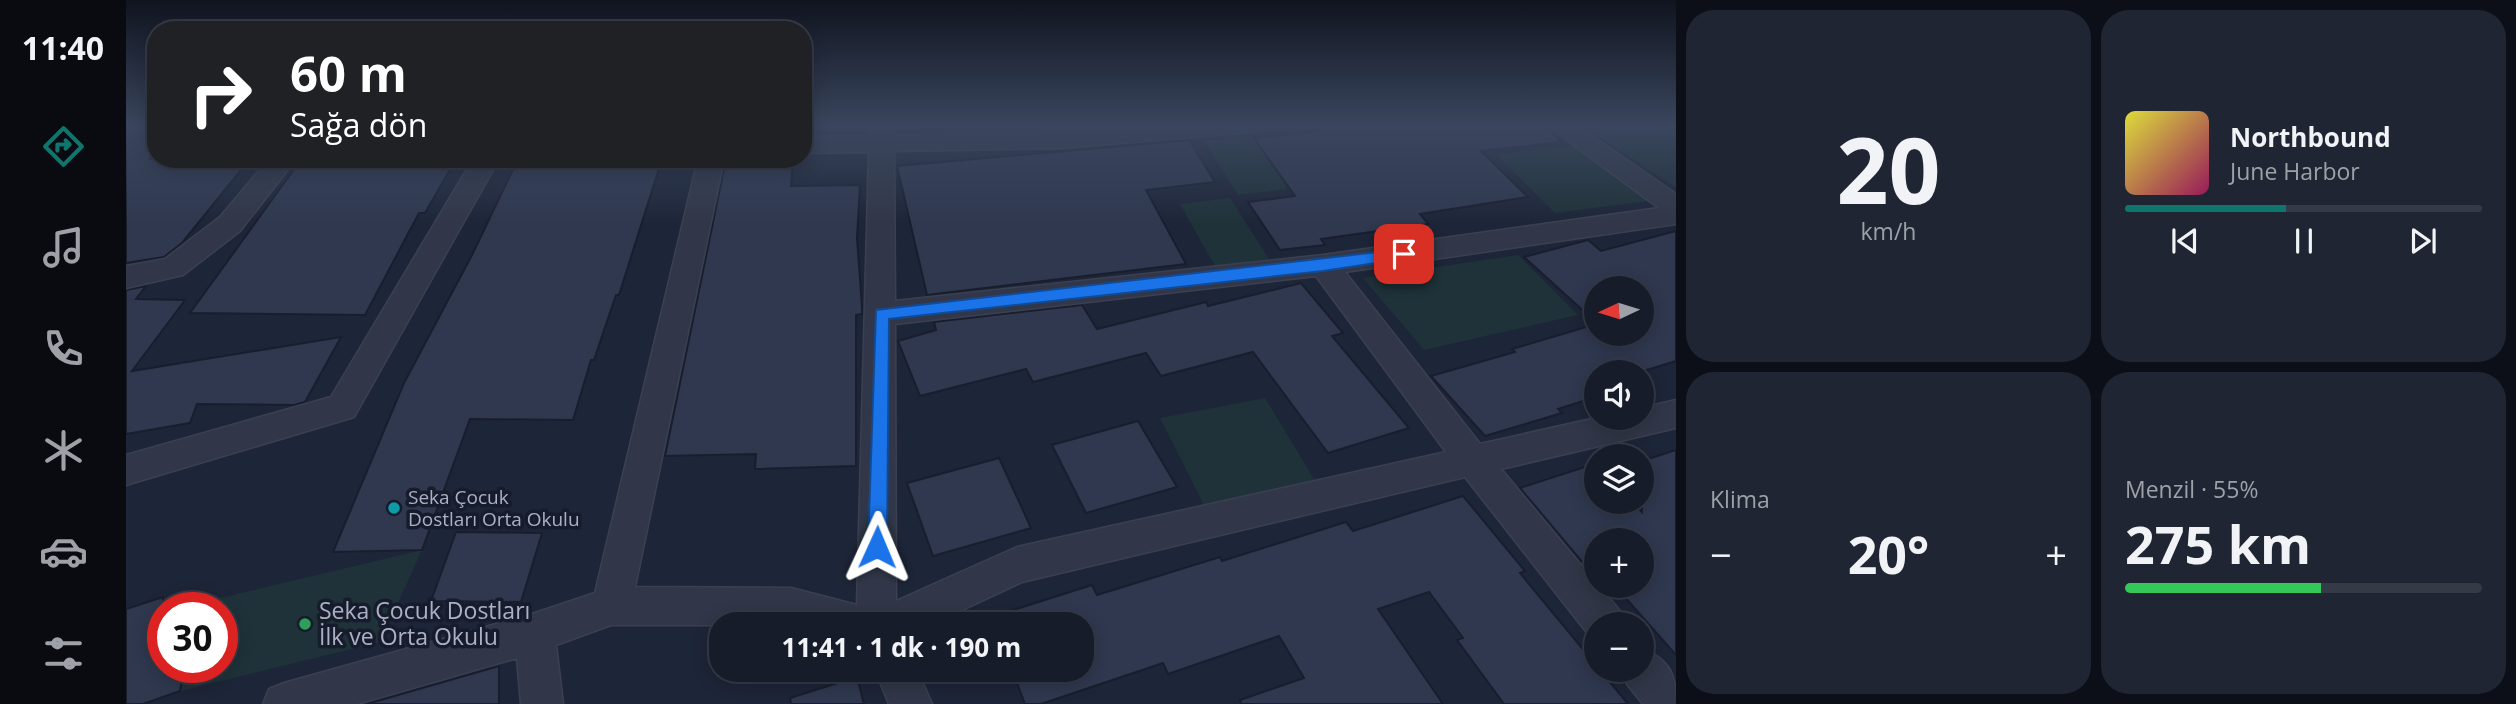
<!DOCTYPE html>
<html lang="tr">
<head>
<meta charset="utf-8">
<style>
	:root { --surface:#161c2a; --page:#1f2532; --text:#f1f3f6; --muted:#9ea1a8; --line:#353a47; --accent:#0f766e }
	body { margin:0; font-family:"Open Sans",sans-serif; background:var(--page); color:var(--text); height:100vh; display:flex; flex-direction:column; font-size:26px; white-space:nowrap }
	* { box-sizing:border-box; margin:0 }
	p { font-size:23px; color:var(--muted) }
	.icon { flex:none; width:38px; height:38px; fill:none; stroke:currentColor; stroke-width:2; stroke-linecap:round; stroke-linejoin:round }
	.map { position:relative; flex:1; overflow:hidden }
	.drawer { display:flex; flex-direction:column; gap:10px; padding:10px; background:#0c0f17; width:840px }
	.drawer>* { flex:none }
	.banner { position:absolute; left:21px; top:21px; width:665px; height:147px; border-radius:28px; box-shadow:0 4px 18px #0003,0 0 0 2px var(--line); background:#202124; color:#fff; overflow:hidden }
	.needle { width:46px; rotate:266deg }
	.fabs { position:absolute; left:1458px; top:276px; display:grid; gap:14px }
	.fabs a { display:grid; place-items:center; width:70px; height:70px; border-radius:50%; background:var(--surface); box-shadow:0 4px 18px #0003,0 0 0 2px var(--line); font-size:35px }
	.speed { position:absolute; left:21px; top:592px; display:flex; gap:14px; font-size:35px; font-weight:700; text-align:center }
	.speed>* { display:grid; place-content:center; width:91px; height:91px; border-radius:50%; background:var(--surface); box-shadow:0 4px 18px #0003,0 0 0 2px var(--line); line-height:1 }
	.speed .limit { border:10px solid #d22; background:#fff; color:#111 }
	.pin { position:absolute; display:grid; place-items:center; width:60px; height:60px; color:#fff; margin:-30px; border-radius:14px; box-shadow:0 4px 10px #0006 }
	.me { position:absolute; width:77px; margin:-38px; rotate:1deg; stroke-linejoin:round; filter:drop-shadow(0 0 5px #0008) }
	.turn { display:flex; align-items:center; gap:24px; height:147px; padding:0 28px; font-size:32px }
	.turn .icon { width:91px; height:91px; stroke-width:2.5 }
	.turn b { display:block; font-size:49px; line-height:60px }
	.big { font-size:52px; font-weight:700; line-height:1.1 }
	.drawer .tile { flex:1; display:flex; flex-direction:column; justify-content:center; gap:10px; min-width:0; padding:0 24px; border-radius:28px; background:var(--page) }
	.drawer .dial { align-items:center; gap:0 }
	.dial b { font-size:91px; line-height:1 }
	.song { display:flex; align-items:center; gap:21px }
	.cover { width:84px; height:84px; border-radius:10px; background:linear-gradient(135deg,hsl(60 70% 55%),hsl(330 70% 35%)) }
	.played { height:7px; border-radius:4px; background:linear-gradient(90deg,var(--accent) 45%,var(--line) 45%) }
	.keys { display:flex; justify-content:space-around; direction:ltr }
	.heat { display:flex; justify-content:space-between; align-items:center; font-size:38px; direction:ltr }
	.charge { height:10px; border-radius:5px; background:linear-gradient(90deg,#34c759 55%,var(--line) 0) }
	.drawer .tiles { flex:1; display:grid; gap:10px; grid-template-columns:repeat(2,1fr) }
	.trip { position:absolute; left:583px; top:612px; width:385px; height:70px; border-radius:28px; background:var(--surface); box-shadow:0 4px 18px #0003,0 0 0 2px var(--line); font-weight:700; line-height:70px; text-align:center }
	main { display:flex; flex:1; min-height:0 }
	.tabs { display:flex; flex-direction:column; width:126px; justify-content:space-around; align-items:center; background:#090b11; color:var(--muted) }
	.tabs .icon { width:49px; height:49px }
	.tabs .current { color:var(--accent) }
	.tabs b { font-size:32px; color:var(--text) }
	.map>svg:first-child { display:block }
</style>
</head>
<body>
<main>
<nav class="tabs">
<b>11:40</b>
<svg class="icon current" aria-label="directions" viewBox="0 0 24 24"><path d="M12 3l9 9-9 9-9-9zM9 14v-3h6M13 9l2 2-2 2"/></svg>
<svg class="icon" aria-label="music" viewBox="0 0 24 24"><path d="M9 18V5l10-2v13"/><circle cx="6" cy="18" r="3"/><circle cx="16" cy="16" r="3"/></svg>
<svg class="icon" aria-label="phone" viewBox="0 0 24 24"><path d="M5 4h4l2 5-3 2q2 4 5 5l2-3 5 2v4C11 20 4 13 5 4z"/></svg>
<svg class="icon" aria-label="climate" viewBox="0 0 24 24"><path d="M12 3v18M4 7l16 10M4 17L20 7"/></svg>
<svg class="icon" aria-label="car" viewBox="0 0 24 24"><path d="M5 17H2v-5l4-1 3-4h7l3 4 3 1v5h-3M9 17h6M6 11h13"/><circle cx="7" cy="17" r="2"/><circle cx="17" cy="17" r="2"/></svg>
<svg class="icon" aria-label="filters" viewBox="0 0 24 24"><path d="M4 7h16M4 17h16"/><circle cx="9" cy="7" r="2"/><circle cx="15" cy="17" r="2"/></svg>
</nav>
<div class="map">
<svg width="1550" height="704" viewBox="0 0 1550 704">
	<rect width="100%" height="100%" fill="#1d2538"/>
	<g fill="#1f3239">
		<polygon points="1457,125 1550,125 1550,188"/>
		<polygon points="1125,136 1162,189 1112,195 1078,141"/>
		<polygon points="1450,146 1522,201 1429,213 1370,154"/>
		<polygon points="1104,198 1143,259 1089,266 1054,204"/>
		<polygon points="1392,255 1452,315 1298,350 1237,278"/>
		<polygon points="1139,398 1191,484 1079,507 1034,418"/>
		<polygon points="296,550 254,642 55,691 58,667 96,667 96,607 65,607 65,605"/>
	</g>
	<g fill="#2f384f" stroke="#191e2e" stroke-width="2" fill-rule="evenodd">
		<polygon points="0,125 30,125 30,153 24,159 124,159 56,243 38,257 0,263"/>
		<polygon points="1188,125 1418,125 1435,142 1355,151 1402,197 1294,214 1302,224 1195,239 1199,245 1154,250 1122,202 1169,196 1128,138 1192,131"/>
		<polygon points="1063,140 1089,182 1020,190 1060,264 801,295 771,166"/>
		<polygon points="392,159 536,159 493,295 490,295 468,360 465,360 447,420 344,419 296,550 207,552 278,383 346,255"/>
		<polygon points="600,159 667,159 665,186 734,185 731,238 736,306 736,314 730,315 730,466 629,469 630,454 539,456"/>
		<polygon points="265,166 325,168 299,213 293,213 239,315 64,313 169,168 263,169"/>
		<path d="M1550 231V361L1511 373H1470V397L1432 409 1436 413 1359 436 1305 376 1389 352 1386 349 1467 325 1458 317 1463 316 1398 257 1462 240 1475 251ZM1470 289H1516V334H1470Z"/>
		<polygon points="1175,283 1217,333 1206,336 1283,428 1202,453 1127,352 1035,376 1020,353 907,382 900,369 794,396 772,341 810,330 808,322 956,305 971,329 1080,302 1082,306"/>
		<polygon points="20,286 10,299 59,300 6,371 215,337 179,402 168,405 71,404 64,423 0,434 0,290"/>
		<polygon points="1012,421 1051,487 960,513 926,445"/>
		<polygon points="1550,450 1550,655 1489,586 1516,586 1516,541 1470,541 1470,565 1465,560 1457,563 1394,488 1468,464 1470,502 1506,502 1516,512 1516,461"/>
		<polygon points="873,458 905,528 807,556 781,483"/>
		<polygon points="1337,496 1399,571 1394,573 1470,665 1470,670 1474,670 1502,704 1378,704 1331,640 1337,638 1303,592 1252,609 1317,704 1115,704 1114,700 1178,678 1153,636 1042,674 1037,663 915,704 899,704 886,670 956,670 956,625 868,625 865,617 966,585 971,595 1094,557 1096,561 1220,522 1227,531"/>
		<polygon points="330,532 416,533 395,602 305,601"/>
		<polygon points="37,597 37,667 58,667 54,691 17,704 0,704 0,609"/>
		<polygon points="373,666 373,704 241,704"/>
		<polygon points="731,677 738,704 665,704 664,698"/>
	</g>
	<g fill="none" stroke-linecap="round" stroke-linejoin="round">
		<defs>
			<g id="minor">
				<path d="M744 125H768V135C892 133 1015 125 1138 125L1135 130 1126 132 935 148 768 151 769 301 1197 255 1533 208 1421 125H1450L1550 194V224L1219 272 1354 444 1470 418H1516V408L1550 400V428L1375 469 1470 583V586H1473L1494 611 1500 625H1470V640L1466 639 1339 477 896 582 804 625H485L430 645 437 704H395L391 658 231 704H137L143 689 158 683 409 613 469 593 572 159H598L509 587 665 588 731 605 743 152 677 153V137L743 136ZM1190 276 1320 452 891 547 770 601 769 324Z"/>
				<polygon points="143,159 170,159 114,231 57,275 0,288 0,266 39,259 94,217"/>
				<polygon points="347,159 373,159 228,417 0,485 0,455 205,397"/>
				<path d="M1516 648C1545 661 1550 675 1550 704H1517L1501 684 1496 670H1516Z"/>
				<polygon points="749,670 791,670 806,704 763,704"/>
			</g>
		</defs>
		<use href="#minor" stroke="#3b4051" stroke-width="3"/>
		<use href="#minor" fill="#313748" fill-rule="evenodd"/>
	</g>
	<linearGradient id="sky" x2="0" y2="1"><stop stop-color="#10141f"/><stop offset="0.56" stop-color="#3a465e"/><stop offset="1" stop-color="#3a465e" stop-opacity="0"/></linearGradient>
	<rect width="1550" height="224" fill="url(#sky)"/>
	<polygon fill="#1a73e8" stroke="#114b97" stroke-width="2" points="1278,249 1286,254 1283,258 1197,271 763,319 761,547 758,553 751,556 744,553 742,547 750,310"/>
	<circle fill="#0f9aa8" stroke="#171c2c" stroke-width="2.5" cx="268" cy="508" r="7"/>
	<circle fill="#2e9e5b" stroke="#171c2c" stroke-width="2.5" cx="179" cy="624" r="7"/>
	<g text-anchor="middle" stroke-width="7" stroke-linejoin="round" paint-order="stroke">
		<g font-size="19" fill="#abb1c5" stroke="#171c2c" text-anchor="start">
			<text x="282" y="504">Seka Çocuk<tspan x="282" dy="22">Dostları Orta Okulu</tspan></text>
		</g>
		<g font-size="23" fill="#abb1c5" stroke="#171c2c" text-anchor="start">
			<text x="193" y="619">Seka Çocuk Dostları<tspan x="193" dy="26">İlk ve Orta Okulu</tspan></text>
		</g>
	</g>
</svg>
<div class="fabs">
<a><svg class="needle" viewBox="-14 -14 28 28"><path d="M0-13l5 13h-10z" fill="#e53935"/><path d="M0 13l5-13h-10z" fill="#9ea1a8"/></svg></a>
<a><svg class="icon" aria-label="sound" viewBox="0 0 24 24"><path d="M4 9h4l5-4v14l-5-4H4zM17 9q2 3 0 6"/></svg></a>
<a><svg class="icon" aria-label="layers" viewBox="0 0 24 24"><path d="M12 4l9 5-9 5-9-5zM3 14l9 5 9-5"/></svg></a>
<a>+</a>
<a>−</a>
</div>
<div class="speed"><div class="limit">30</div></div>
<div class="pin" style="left:1278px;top:254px;background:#d93025"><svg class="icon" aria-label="arrive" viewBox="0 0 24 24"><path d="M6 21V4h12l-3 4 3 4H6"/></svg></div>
<svg class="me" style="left:751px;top:547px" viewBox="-20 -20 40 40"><path d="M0-17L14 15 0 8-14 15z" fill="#1a73e8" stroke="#fff" stroke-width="4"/></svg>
<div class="trip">11:41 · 1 dk · 190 m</div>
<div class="banner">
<div class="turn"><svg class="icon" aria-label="right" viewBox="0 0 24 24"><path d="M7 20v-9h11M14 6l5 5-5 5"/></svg><div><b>60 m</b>Sağa dön</div></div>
</div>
</div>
<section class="drawer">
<div class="tiles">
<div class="tile dial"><b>20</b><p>km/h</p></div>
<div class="tile">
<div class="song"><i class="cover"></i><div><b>Northbound</b><p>June Harbor</p></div></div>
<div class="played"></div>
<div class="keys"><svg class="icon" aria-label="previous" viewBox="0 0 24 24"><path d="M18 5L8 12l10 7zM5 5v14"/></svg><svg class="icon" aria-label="pause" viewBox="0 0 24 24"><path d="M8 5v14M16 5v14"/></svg><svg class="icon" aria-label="next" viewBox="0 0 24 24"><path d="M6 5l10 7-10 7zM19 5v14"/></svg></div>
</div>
<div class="tile"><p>Klima</p>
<div class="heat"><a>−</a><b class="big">20°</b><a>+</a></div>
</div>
<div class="tile"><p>Menzil · 55%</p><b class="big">275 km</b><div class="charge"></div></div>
</div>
</section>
</main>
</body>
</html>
